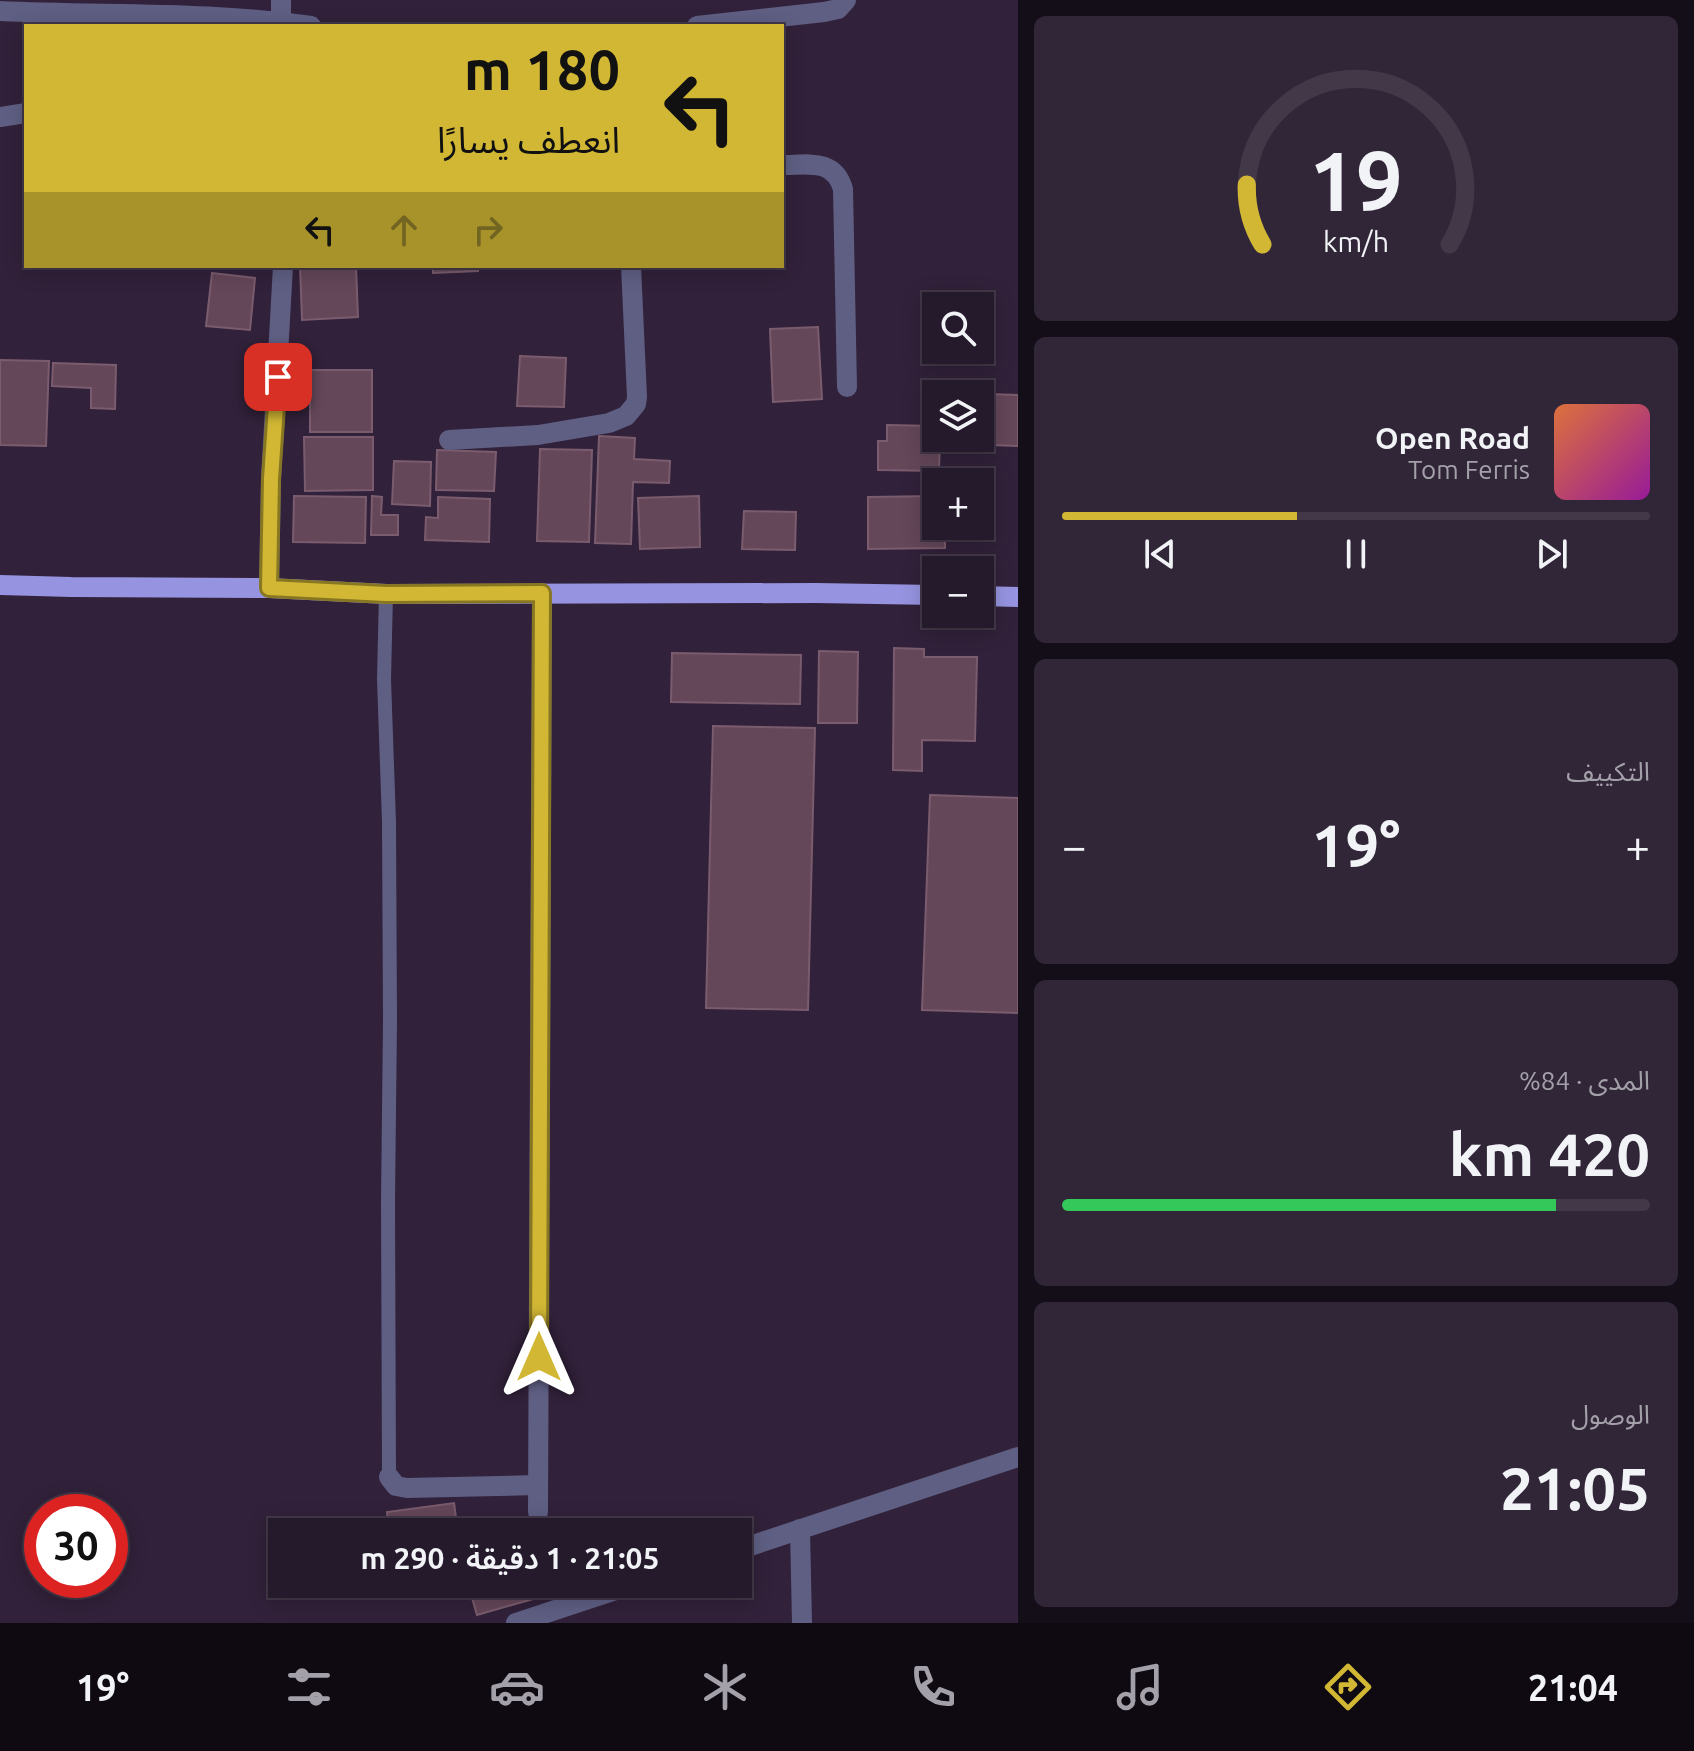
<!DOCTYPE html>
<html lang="ar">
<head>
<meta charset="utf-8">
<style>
	:root { --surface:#25192c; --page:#312638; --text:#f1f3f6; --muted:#a3a0a9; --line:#423848; --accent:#d2b735 }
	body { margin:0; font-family:Ubuntu,"Noto Sans Arabic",sans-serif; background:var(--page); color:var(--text); direction:rtl; height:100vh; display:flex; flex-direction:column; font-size:30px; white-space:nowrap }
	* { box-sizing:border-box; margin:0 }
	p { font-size:26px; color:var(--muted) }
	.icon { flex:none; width:44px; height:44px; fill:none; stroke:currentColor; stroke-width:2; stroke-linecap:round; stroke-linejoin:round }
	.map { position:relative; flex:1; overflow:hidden; direction:ltr }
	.panel { display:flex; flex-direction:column; gap:16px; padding:16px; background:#140e18; width:676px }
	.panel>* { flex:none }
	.hud { position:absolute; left:24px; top:24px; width:760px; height:244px; border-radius:0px; box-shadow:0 4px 20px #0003,0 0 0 2px var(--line); direction:rtl; background:#d2b735; color:#111; overflow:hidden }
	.controls { position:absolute; left:922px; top:292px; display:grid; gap:16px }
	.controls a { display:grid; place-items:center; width:72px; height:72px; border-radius:0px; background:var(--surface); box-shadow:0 4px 20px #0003,0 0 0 2px var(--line); font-size:40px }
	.speed { position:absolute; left:24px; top:1494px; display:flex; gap:16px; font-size:40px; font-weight:700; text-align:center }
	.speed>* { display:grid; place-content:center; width:104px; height:104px; border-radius:50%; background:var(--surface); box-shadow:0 4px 20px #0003,0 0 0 2px var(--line); line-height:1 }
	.speed .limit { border:12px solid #d22; background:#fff; color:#111 }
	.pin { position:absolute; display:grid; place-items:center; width:68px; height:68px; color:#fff; margin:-34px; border-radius:16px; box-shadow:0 4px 12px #0006 }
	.me { position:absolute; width:88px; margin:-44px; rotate:0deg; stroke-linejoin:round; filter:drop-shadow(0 0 6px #0008) }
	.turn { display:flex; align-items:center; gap:28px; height:168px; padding:0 32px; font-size:36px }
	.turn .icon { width:104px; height:104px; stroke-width:2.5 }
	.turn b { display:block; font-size:56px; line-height:68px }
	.lanes { display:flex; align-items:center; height:76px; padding:0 32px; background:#0003; justify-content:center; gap:40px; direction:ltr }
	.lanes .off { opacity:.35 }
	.big { font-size:60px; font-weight:600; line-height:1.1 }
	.panel .tile { flex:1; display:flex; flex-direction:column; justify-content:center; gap:12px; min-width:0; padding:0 28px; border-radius:12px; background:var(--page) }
	.panel .dial { align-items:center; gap:0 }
	.dial svg { height:208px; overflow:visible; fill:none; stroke:var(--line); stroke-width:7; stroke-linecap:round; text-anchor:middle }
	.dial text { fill:var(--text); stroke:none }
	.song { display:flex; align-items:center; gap:24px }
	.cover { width:96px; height:96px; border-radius:12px; background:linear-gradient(135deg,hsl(20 70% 55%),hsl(300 70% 35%)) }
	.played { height:8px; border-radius:4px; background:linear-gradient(90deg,var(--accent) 40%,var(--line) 40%) }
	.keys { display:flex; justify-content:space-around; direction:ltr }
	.heat { display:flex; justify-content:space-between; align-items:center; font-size:44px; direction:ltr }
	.charge { height:12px; border-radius:6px; background:linear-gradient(90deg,#34c759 84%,var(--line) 0) }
	.trip { position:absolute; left:268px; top:1518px; width:484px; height:80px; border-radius:0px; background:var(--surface); box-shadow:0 4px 20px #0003,0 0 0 2px var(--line); font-weight:600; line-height:80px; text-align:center; direction:rtl }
	.dock { display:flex; height:128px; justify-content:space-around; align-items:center; background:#0f0a12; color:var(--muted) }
	.dock .icon { width:56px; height:56px }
	.dock .selected { color:var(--accent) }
	.dock b { font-size:36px; color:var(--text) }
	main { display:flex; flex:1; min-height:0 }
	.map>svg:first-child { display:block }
</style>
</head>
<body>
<main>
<section class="panel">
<div class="tile dial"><svg viewBox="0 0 100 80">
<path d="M14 69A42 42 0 1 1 86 69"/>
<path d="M14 69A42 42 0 0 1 8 46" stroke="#d2b735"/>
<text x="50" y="56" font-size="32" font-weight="700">19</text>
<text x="50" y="72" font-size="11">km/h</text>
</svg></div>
<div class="tile">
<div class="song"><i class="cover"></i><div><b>Open Road</b><p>Tom Ferris</p></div></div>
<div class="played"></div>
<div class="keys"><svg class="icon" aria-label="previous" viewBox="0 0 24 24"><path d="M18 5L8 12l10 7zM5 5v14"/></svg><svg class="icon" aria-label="pause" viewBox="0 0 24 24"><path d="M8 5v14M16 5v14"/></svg><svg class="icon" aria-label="next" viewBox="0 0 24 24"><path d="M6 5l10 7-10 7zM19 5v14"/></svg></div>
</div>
<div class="tile"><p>التكييف</p>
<div class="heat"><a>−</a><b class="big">19°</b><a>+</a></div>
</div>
<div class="tile"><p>المدى · 84%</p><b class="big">420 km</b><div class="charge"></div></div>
<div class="tile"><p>الوصول</p><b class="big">21:05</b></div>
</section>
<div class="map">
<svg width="1018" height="1623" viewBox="0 0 1018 1623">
	<rect width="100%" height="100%" fill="#31213a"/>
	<g fill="#644759" stroke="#7b5c6e" stroke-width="2">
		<polygon points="300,266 356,266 358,317 302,320"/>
		<polygon points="433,266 478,266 478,271 433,273"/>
		<polygon points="212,273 255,278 250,330 206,326"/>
		<polygon points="818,327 822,399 773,402 770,329"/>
		<polygon points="520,356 566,358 564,407 517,406"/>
		<polygon points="0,360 49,361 46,446 0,445"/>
		<polygon points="53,363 116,365 115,409 91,408 91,388 52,386"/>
		<rect x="310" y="370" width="62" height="62"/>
		<polygon points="962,393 1018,395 1018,446 960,444 960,438 980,438 980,394"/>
		<polygon points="887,425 936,426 936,438 940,438 939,471 878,470 878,441 887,441"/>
		<polygon points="599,436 635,438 634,459 670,461 669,483 633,482 631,544 595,543"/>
		<polygon points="304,437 373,437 373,490 305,491"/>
		<polygon points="540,449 592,450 589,542 537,541"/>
		<polygon points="437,450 496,452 494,491 436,490"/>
		<polygon points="394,461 431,462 430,506 392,504"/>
		<polygon points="294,496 366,497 365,543 293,542"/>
		<polygon points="372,496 382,497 381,515 398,515 398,535 371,535"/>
		<polygon points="699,496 700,547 640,549 638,498"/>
		<polygon points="936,496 936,526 945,526 945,548 868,549 868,497"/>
		<polygon points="438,497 490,499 489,542 425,540 426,517 438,518"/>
		<polygon points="744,511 796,512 795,550 742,549"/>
		<polygon points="894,648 924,649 924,657 977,657 975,741 922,740 922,771 893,770"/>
		<polygon points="819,651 858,652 857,723 818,723"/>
		<polygon points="672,653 801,655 800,704 671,702"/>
		<polygon points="713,726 815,728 808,1010 706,1008"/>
		<polygon points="930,795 1018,798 1018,1013 922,1010"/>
		<polygon points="454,1503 458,1532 389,1532 387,1512"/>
		<polygon points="468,1584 529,1584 533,1599 477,1615"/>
	</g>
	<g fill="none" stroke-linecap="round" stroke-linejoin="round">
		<polyline stroke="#5f5f84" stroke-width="14" points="386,594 384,679 389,822 390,1021 388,1201 389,1477"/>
		<g stroke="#5f5f84" stroke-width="20">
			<path d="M0 11C104 16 208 11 311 26"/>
			<polyline points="281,26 281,0"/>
			<polyline points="697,26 824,12 838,9 846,0"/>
			<polyline points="0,117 26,113"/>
			<path d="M782 165C808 165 834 158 843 189L847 387"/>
			<polyline points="449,440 538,435 609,423 626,416 636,404 637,397 631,266"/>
			<polyline points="269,588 271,479 283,266"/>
			<polyline points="389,1477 396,1486 407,1488 538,1485"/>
			<polyline points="538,1512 542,593"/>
			<polyline points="800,1529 802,1623"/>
			<polyline points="738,1550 1018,1457"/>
			<polyline points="516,1623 634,1584"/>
		</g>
		<g stroke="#9694e0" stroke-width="20">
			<polyline points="0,585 71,587 269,588 386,594 816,593 936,595"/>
			<polyline points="980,596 1018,597"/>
		</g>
	</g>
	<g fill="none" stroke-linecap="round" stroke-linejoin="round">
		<defs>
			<polyline id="route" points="278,377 271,479 269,588 386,594 542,593 539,1357"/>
		</defs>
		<use href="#route" stroke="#872" stroke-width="20"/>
		<use href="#route" stroke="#d2b735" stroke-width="14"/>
	</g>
</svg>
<div class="controls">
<a><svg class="icon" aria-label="search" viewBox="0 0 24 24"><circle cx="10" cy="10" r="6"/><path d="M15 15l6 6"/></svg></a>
<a><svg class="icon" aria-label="layers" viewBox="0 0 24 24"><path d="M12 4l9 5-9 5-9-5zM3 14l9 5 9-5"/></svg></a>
<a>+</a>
<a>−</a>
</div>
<div class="speed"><div class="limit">30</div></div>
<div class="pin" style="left:278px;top:377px;background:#d93025"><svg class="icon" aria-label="arrive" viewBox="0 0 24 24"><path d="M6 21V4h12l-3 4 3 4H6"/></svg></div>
<svg class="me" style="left:539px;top:1357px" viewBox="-20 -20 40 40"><path d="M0-17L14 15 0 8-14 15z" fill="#d2b735" stroke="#fff" stroke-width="4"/></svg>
<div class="trip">21:05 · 1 دقيقة · 290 m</div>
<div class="hud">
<div class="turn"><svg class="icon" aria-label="left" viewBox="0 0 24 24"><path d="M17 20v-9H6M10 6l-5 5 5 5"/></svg><div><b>180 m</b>انعطف يسارًا</div></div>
<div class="lanes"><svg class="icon" aria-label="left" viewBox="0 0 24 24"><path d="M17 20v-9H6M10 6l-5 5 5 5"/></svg><svg class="icon off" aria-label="ahead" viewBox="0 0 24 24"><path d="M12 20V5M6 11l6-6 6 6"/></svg><svg class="icon off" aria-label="right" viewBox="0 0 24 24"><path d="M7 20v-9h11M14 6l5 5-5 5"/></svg></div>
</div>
</div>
</main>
<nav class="dock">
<b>21:04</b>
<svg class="icon selected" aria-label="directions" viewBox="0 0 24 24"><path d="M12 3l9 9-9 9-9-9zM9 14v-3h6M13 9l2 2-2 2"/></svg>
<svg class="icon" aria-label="music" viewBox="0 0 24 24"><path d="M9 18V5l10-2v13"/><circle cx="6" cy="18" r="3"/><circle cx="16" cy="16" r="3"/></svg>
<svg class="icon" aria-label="phone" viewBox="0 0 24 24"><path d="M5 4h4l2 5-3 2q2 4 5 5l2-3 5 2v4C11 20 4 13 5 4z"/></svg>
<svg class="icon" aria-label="climate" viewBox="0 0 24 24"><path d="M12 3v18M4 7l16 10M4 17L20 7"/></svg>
<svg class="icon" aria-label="car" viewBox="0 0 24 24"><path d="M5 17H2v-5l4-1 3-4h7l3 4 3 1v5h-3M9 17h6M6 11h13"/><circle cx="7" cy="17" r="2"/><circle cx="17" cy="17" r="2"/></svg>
<svg class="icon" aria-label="filters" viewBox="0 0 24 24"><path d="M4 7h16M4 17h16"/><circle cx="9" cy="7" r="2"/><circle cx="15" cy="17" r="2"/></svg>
<b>19°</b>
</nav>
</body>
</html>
